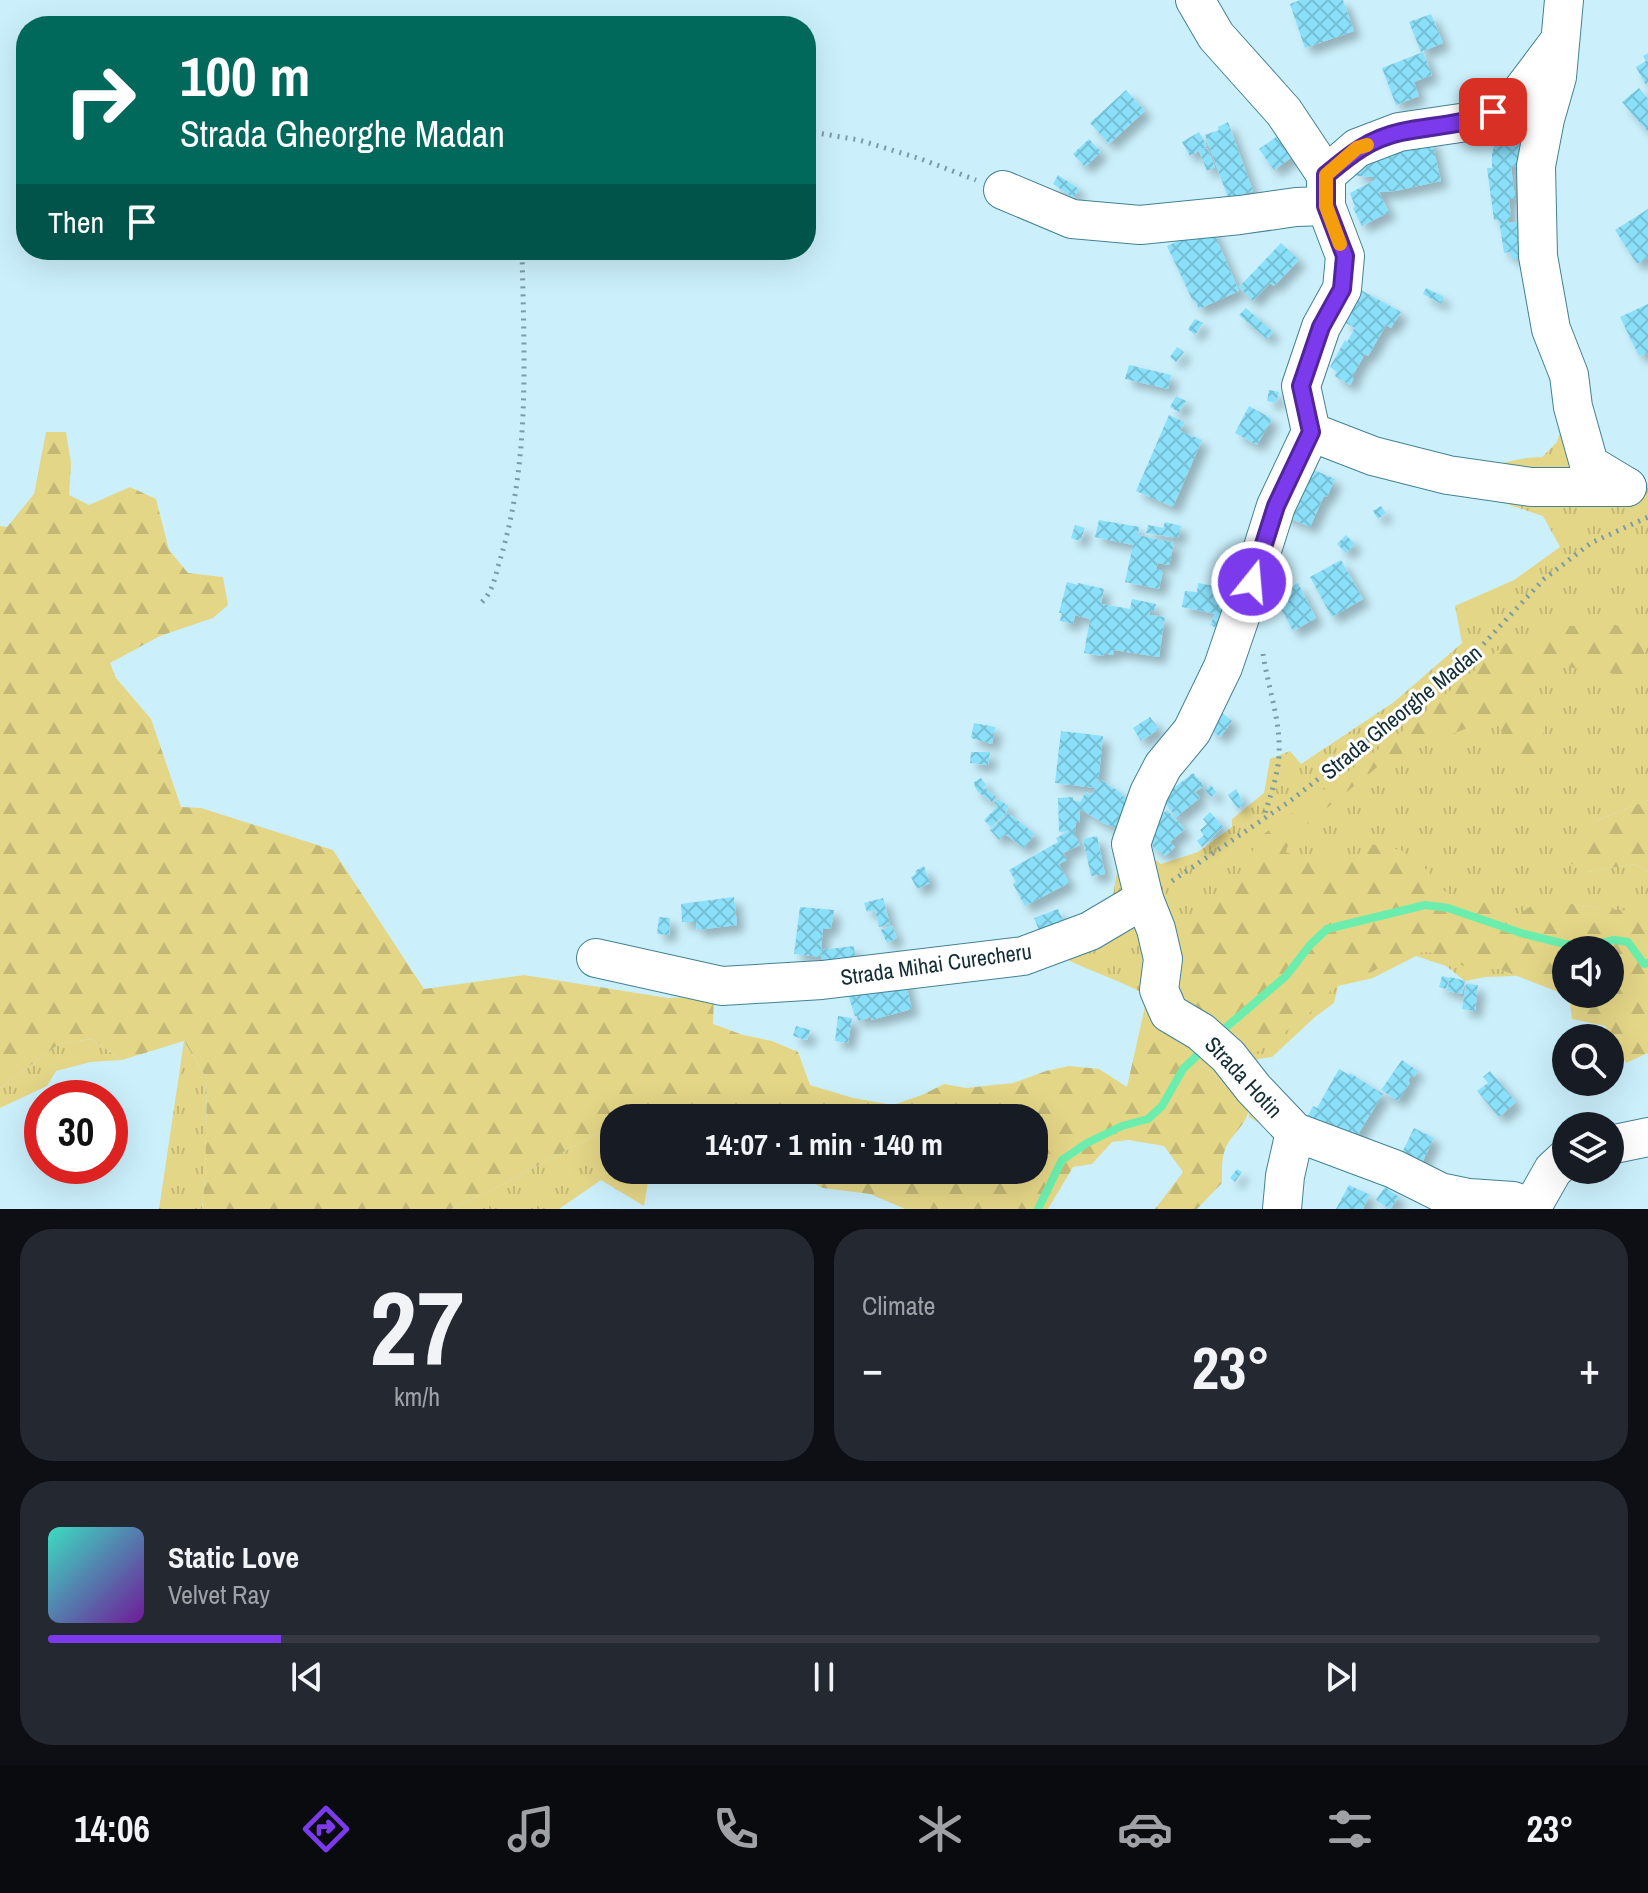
<!DOCTYPE html>
<html lang="en">
<head>
<meta charset="utf-8">
<style>
	:root { --surface:#171b24; --page:#242831; --text:#f1f3f6; --muted:#9ea1a6; --line:#363941; --accent:#7c3aed }
	body { margin:0; font-family:"Archivo Narrow",sans-serif; background:var(--page); color:var(--text); height:100vh; display:flex; flex-direction:column; font-size:30px; white-space:nowrap }
	* { box-sizing:border-box; margin:0 }
	p { font-size:26px; color:var(--muted) }
	.icon { flex:none; width:44px; height:44px; fill:none; stroke:currentColor; stroke-width:2; stroke-linecap:round; stroke-linejoin:round }
	.map { position:relative; height:1209px; overflow:hidden }
	.panel { display:flex; flex-direction:column; gap:20px; padding:20px; background:#0d0f14; flex:1 }
	.panel>* { flex:none }
	.banner { position:absolute; left:16px; top:16px; width:800px; height:244px; border-radius:32px; box-shadow:0 8px 32px #0002; background:#00695c; color:#fff; overflow:hidden }
	.controls { position:absolute; left:1552px; top:936px; display:grid; gap:16px }
	.controls a { display:grid; place-items:center; width:72px; height:72px; border-radius:50%; background:var(--surface); box-shadow:0 8px 32px #0002; font-size:40px }
	.speed { position:absolute; left:24px; top:1080px; display:flex; gap:16px; font-size:40px; font-weight:700; text-align:center }
	.speed>* { display:grid; place-content:center; width:104px; height:104px; border-radius:50%; background:var(--surface); box-shadow:0 8px 32px #0002; line-height:1 }
	.speed .limit { border:12px solid #d22; background:#fff; color:#111 }
	.pin { position:absolute; display:grid; place-items:center; width:68px; height:68px; color:#fff; margin:-34px; border-radius:16px; box-shadow:0 4px 12px #0006 }
	.me { position:absolute; width:88px; margin:-44px; rotate:17deg; stroke-linejoin:round; filter:drop-shadow(0 0 6px #0008) }
	.turn { display:flex; align-items:center; gap:28px; height:168px; padding:0 32px; font-size:36px }
	.turn .icon { width:104px; height:104px; stroke-width:2.5 }
	.turn b { display:block; font-size:56px; line-height:68px }
	.then { display:flex; align-items:center; height:76px; padding:0 32px; background:#0003; gap:16px; font-size:30px }
	.big { font-size:60px; font-weight:700; line-height:1.1 }
	.panel .card { flex:1; display:flex; flex-direction:column; justify-content:center; gap:12px; min-width:0; padding:0 28px; border-radius:32px; background:var(--page) }
	.panel .dial { align-items:center; gap:0 }
	.dial b { font-size:104px; line-height:1 }
	.song { display:flex; align-items:center; gap:24px }
	.cover { width:96px; height:96px; border-radius:12px; background:linear-gradient(135deg,hsl(170 70% 55%),hsl(280 70% 35%)) }
	.played { height:8px; border-radius:4px; background:linear-gradient(90deg,var(--accent) 15%,var(--line) 15%) }
	.keys { display:flex; justify-content:space-around; direction:ltr }
	.heat { display:flex; justify-content:space-between; align-items:center; font-size:44px; direction:ltr }
	.panel .tiles { flex:1; display:grid; gap:20px; grid-template-columns:1fr 1fr }
	.card:last-child { grid-column:span 2 }
	.trip { position:absolute; left:600px; top:1104px; width:448px; height:80px; border-radius:32px; background:var(--surface); box-shadow:0 8px 32px #0002; font-weight:700; line-height:80px; text-align:center }
	.dock { display:flex; height:128px; justify-content:space-around; align-items:center; background:#090b0e; color:var(--muted) }
	.dock .icon { width:56px; height:56px }
	.dock .on { color:var(--accent) }
	.dock b { font-size:36px; color:var(--text) }
	.map>svg:first-child { display:block }
</style>
</head>
<body>
<div class="map">
<svg width="1648" height="1209" viewBox="0 0 1648 1209">
	<defs>
		<pattern id="grass-tufts" width="24" height="20" patternUnits="userSpaceOnUse" patternTransform="scale(2)"><rect width="24" height="20" fill="#e4d687"/><path d="M3 7l-1-3M5 7V3M7 7l1-3M15 17l-1-3M17 17v-4M19 17l1-3" fill="none" stroke="#c3b875"/></pattern>
		<pattern id="forest-firs" width="22" height="20" patternUnits="userSpaceOnUse" patternTransform="scale(2)"><rect width="22" height="20" fill="#e4d687"/><path d="M5 1l3.5 6h-7zM16 11l3.5 6h-7z" fill="#c3b875"/></pattern>
		<pattern id="building-cross-hatch" width="8" height="8" patternUnits="userSpaceOnUse" patternTransform="scale(2)"><rect width="8" height="8" fill="#8adff9"/><path d="M0 0l8 8M0 8l8-8" fill="none" stroke="#76c0d6"/></pattern>
		<filter id="shadow"><feDropShadow dx="7" dy="7" stdDeviation="4" flood-color="#0004"/></filter>
	</defs>
	<rect width="100%" height="100%" fill="#cbf0fc"/>
	<g fill="url(#grass-tufts)">
		<path d="M1566 411 1606 464 1625 475 1648 484V800L1591 823 1587 872 1635 864 1648 872V914L1582 906 1544 899 1499 969 1517 976 1485 977 1465 981 1446 966 1416 956 1373 978 1338 986 1334 1003 1315 1017 1272 1057 1258 1059 1250 1068 1261 1124 1249 1117 1248 1106 1144 1011 1147 995C1116 979 1082 968 1051 952L1110 911 1117 873 1150 856 1161 864 1198 852 1232 827V819L1264 793 1270 759 1290 751 1301 764 1394 702 1462 643 1455 606 1514 580 1560 547 1543 516 1504 503 1468 497 1472 469 1526 458 1542 457 1557 442Z"/>
		<polygon points="92,1039 122,1060 91,1062 56,1071 47,1086 0,1108 0,1088 59,1044"/>
		<polygon points="184,1041 207,1079 205,1178 202,1209 159,1209"/>
		<polygon points="654,1107 669,1112 667,1118 629,1118"/>
		<polygon points="614,1125 614,1170 650,1170 644,1206 601,1180 559,1209 451,1209 499,1186"/>
	</g>
	<g fill="url(#forest-firs)" fill-rule="evenodd">
		<path d="M46 432H66L71 463 69 495 89 505 130 487 156 499 169 550 188 573 223 577 228 605 213 618 160 636 110 663 116 678 151 719 181 807 201 808 333 850 424 989 524 975 668 998 714 996 713 1024 743 1035 772 1041 798 1052 810 1085 853 1098 893 1105 922 1095 944 1084 966 1088 1013 1083 1046 1071 1069 1066 1099 1069 1127 1087 1144 1011 1249 1107C1248 1123 1235 1131 1227 1145 1221 1157 1222 1170 1222 1183L1197 1209H1155L1183 1172 1164 1146 1129 1140 1112 1142 1092 1164 1073 1167 1048 1209H905L870 1194 823 1188 787 1170H1034V1118H682L654 1107 629 1118H614V1125L499 1186 451 1209H202L205 1178 207 1079 184 1041 122 1060 92 1039 59 1044 0 1088V526L7 527 34 494Z"/>
		<path d="M1610 623 1640 634 1647 665 1630 676 1560 666 1543 671 1535 706 1547 743 1537 763 1516 754 1493 718 1386 760 1290 838 1286 852 1310 863 1343 867 1370 844 1401 850 1426 869 1443 890 1458 899 1488 903 1519 914 1544 898 1582 906 1648 913V1053L1626 1063 1605 1026 1572 1019 1569 996 1499 969 1474 970 1429 952 1401 954 1372 972 1337 978 1325 1001 1269 1044 1243 1061 1186 1008 1177 985 1174 961 1195 913 1243 870 1260 837 1399 734 1509 641 1558 627ZM1566 950H1610V994H1566Z"/>
		<polygon points="1648,800 1648,872 1635,864 1587,872 1563,859 1591,823"/>
	</g>
	<g fill="none" stroke-linecap="round" stroke-linejoin="round">
		<g stroke="#6beead" stroke-width="8">
			<polyline points="1217,1035 1286,976 1310,945 1327,929 1425,905 1448,908 1524,934 1565,944 1598,944 1614,940 1628,942 1644,964 1648,963"/>
			<polyline points="1038,1209 1062,1160 1087,1143 1122,1126 1148,1119 1162,1106 1183,1069 1205,1048"/>
		</g>
	</g>
	<g fill="url(#building-cross-hatch)" filter="url(#shadow)">
		<polygon points="1300,0 1343,0 1354,31 1305,48 1290,4"/>
		<polygon points="1431,14 1443,43 1421,52 1409,22"/>
		<polygon points="1423,52 1432,75 1414,82 1419,96 1396,105 1382,68"/>
		<polygon points="1648,53 1648,84 1646,85 1636,67 1646,61 1643,56"/>
		<polygon points="1639,88 1648,99 1648,132 1622,102"/>
		<polygon points="1126,90 1145,111 1109,144 1090,123"/>
		<polygon points="1228,122 1253,191 1229,200 1205,135 1219,130 1218,127"/>
		<polygon points="1518,127 1521,166 1511,167 1515,198 1509,199 1511,218 1507,218 1509,223 1520,222 1526,257 1512,259 1510,252 1504,253 1499,220 1494,220 1487,168 1492,168 1492,154 1499,128"/>
		<polygon points="1199,132 1207,146 1190,156 1182,142"/>
		<polygon points="1282,133 1296,154 1274,170 1259,149"/>
		<polygon points="1431,138 1441,181 1395,191 1379,192 1389,212 1362,226 1353,208 1355,207 1350,193 1373,181 1373,177 1356,176 1359,155"/>
		<polygon points="1089,139 1101,152 1085,167 1073,154"/>
		<polygon points="1207,148 1215,167 1207,171 1199,151"/>
		<polygon points="1058,175 1079,189 1074,198 1053,184"/>
		<polygon points="1648,209 1648,257 1637,264 1615,230"/>
		<polygon points="1211,226 1239,291 1199,309 1195,300 1193,301 1167,246"/>
		<polygon points="1281,243 1299,260 1274,286 1270,283 1253,301 1239,287"/>
		<polygon points="1426,288 1444,297 1441,304 1423,294"/>
		<polygon points="1361,290 1401,312 1391,328 1386,325 1368,356 1365,354 1352,377 1354,378 1350,385 1335,376 1337,372 1330,367 1345,340 1347,342 1355,328 1344,322"/>
		<polygon points="1648,304 1648,353 1639,356 1620,317"/>
		<polygon points="1246,308 1273,332 1267,339 1239,315"/>
		<polygon points="1195,319 1203,323 1195,335 1188,329"/>
		<polygon points="1177,347 1184,352 1176,362 1170,357"/>
		<polygon points="1129,365 1171,375 1168,389 1125,379"/>
		<polygon points="1269,390 1279,392 1276,403 1267,401"/>
		<polygon points="1176,396 1186,401 1179,412 1170,407"/>
		<polygon points="1249,406 1272,419 1257,445 1235,433"/>
		<polygon points="1169,415 1185,422 1180,431 1202,440 1173,507 1136,491"/>
		<polygon points="1300,464 1335,479 1327,497 1324,496 1310,527 1278,513"/>
		<polygon points="1381,506 1386,513 1378,519 1373,511"/>
		<polygon points="1099,520 1139,527 1138,535 1174,543 1169,565 1158,563 1156,569 1163,571 1159,589 1125,582 1133,545 1095,537"/>
		<polygon points="1165,522 1181,526 1178,538 1146,533 1148,525 1163,528"/>
		<polygon points="1075,525 1085,528 1080,541 1071,538"/>
		<polygon points="1346,535 1355,544 1346,553 1337,544"/>
		<polygon points="1341,560 1363,599 1332,617 1310,577"/>
		<polygon points="1067,582 1078,585 1078,583 1104,589 1101,604 1130,609 1132,599 1156,604 1154,611 1150,611 1150,615 1165,617 1159,657 1114,650 1113,655 1104,653 1103,656 1084,653 1090,619 1075,615 1073,624 1060,621 1062,613 1059,613"/>
		<polygon points="1198,583 1224,588 1224,597 1228,598 1217,628 1210,625 1215,614 1182,607 1185,591 1197,592"/>
		<polygon points="1298,583 1316,618 1293,631 1274,595"/>
		<polygon points="1220,711 1232,721 1220,737 1207,726"/>
		<polygon points="1150,717 1159,729 1141,741 1133,728"/>
		<polygon points="974,723 995,727 992,744 971,738"/>
		<polygon points="1061,731 1103,736 1098,784 1101,780 1123,794 1122,796 1129,798 1120,829 1105,824 1080,809 1080,823 1076,823 1076,831 1073,831 1080,845 1063,853 1067,860 1059,864 1069,883 1025,906 1013,884 1016,882 1009,870 1058,842 1056,838 1069,831 1059,832 1058,798 1073,797 1073,800 1080,802 1086,792 1091,795 1096,788 1055,783"/>
		<polygon points="971,752 990,752 988,765 970,763"/>
		<polygon points="1193,773 1204,786 1195,792 1200,798 1176,817 1161,798"/>
		<polygon points="981,778 987,786 983,787 996,796 992,802 978,792 975,787 974,782"/>
		<polygon points="1211,785 1217,793 1211,797 1205,790"/>
		<polygon points="1236,789 1244,804 1238,809 1228,795"/>
		<polygon points="997,799 1009,806 1006,811 1007,812 991,827 984,820 998,806 994,803"/>
		<polygon points="1167,810 1185,829 1170,842 1175,847 1165,856 1160,851 1158,852 1141,833"/>
		<polygon points="1210,812 1223,827 1202,847 1197,841 1204,835 1200,830 1207,824 1203,819"/>
		<polygon points="1008,813 1035,834 1024,848 1005,834 999,840 990,830"/>
		<polygon points="1097,836 1105,874 1091,876 1083,839"/>
		<polygon points="924,866 930,883 917,889 911,877 916,874 915,871"/>
		<polygon points="734,897 737,925 697,930 696,922 682,922 681,904"/>
		<polygon points="883,898 890,924 879,927 875,910 867,912 864,903"/>
		<polygon points="800,907 834,910 831,929 823,928 821,950 854,946 856,965 823,969 821,950 820,957 794,954"/>
		<polygon points="1058,909 1066,927 1042,937 1034,918"/>
		<polygon points="659,917 670,918 669,935 657,934"/>
		<polygon points="892,925 897,938 887,943 881,930"/>
		<polygon points="904,976 912,1009 871,1020 871,1017 858,1021 857,1016 855,1016 846,988"/>
		<polygon points="1442,976 1450,978 1446,989 1439,987"/>
		<polygon points="1450,977 1465,981 1462,994 1447,991"/>
		<polygon points="1466,984 1478,985 1475,1011 1462,1009"/>
		<polygon points="838,1016 852,1018 848,1043 835,1041"/>
		<polygon points="796,1026 810,1030 807,1040 793,1036"/>
		<polygon points="1402,1060 1418,1071 1414,1077 1411,1075 1408,1081 1410,1083 1398,1101 1381,1090"/>
		<polygon points="1339,1069 1349,1075 1350,1073 1383,1094 1355,1139 1326,1121 1318,1135 1302,1127 1313,1106 1317,1108"/>
		<polygon points="1490,1071 1516,1102 1499,1117 1477,1091 1488,1083 1483,1077"/>
		<polygon points="1414,1128 1434,1138 1418,1171 1398,1161"/>
		<polygon points="1237,1169 1242,1172 1235,1182 1230,1178"/>
		<polygon points="1349,1185 1370,1195 1363,1209 1336,1209"/>
		<polygon points="1385,1187 1399,1197 1390,1209 1376,1200"/>
	</g>
	<g fill="none" stroke-linecap="round" stroke-linejoin="round">
		<defs>
			<g id="minor">
				<polyline points="1564,0 1557,77 1545,119 1536,166 1538,256 1551,329 1569,375 1573,407 1589,464 1627,487"/>
				<polyline points="1326,175 1357,148 1399,132 1474,121 1512,104 1558,43"/>
				<polyline points="1003,190 1072,219 1140,225 1240,215 1296,207 1326,206"/>
				<polyline points="1311,432 1373,456 1448,475 1531,487 1627,487"/>
				<polyline points="1144,899 1156,929 1163,959 1159,990 1169,1013 1201,1032 1228,1056 1254,1089 1295,1132 1394,1169 1440,1192 1469,1198 1513,1201 1534,1209"/>
				<polyline points="596,958 722,986 822,980 1023,956 1090,931 1144,899 1131,844 1149,793 1163,766 1192,731 1223,667 1252,582 1276,506 1311,432 1301,386 1321,327 1342,289 1345,256 1326,206 1326,175 1284,112 1216,36 1195,0"/>
				<polyline points="1610,1145 1648,1137"/>
				<polyline points="1532,1207 1553,1170 1566,1158"/>
				<polyline points="1282,1209 1285,1176 1295,1132"/>
			</g>
		</defs>
		<use href="#minor" stroke="#438193" stroke-width="40"/>
		<g stroke="#7b9ba5" stroke-width="5" stroke-dasharray="2 6" stroke-linecap="butt">
			<polyline points="806,131 859,140 921,159 976,180"/>
			<path d="M482 602C493 591 495 577 499 563 531 462 524 355 522 250"/>
			<path d="M1263 654C1268 688 1281 721 1279 755 1278 776 1270 796 1264 817"/>
			<polyline points="1172,881 1290,801 1463,666 1544,579 1591,543 1648,517"/>
		</g>
		<use href="#minor" stroke="#fff" stroke-width="38"/>
	</g>
	<g fill="none" stroke-linecap="round" stroke-linejoin="round">
		<defs>
			<path id="route" d="M1252 582 1276 506 1311 432 1301 386 1321 327 1342 289 1345 256 1326 206V175C1350 155 1369 139 1401 132 1433 125 1462 126 1493 112"/>
		</defs>
		<use href="#route" stroke="#51269a" stroke-width="20"/>
		<use href="#route" stroke="#7c3aed" stroke-width="14"/>
		<polyline stroke="#f59e0b" stroke-width="14" points="1340,244 1326,206 1326,175 1357,148 1367,145"/>
	</g>
	<g text-anchor="middle" stroke-width="6" stroke-linejoin="round" paint-order="stroke">
		<g font-size="22" fill="#132d35" stroke="#fff">
			<text transform="translate(1401 712) rotate(-39)" y="8">Strada Gheorghe Madan</text>
			<text transform="translate(936 964) rotate(-8)" y="8">Strada Mihai Curecheru</text>
			<text transform="translate(1244 1077) rotate(47)" y="8">Strada Hotin</text>
		</g>
	</g>
</svg>
<div class="controls">
<a><svg class="icon" aria-label="sound" viewBox="0 0 24 24"><path d="M4 9h4l5-4v14l-5-4H4zM17 9q2 3 0 6"/></svg></a>
<a><svg class="icon" aria-label="search" viewBox="0 0 24 24"><circle cx="10" cy="10" r="6"/><path d="M15 15l6 6"/></svg></a>
<a><svg class="icon" aria-label="layers" viewBox="0 0 24 24"><path d="M12 4l9 5-9 5-9-5zM3 14l9 5 9-5"/></svg></a>
</div>
<div class="speed"><div class="limit">30</div></div>
<div class="pin" style="left:1493px;top:112px;background:#d93025"><svg class="icon" aria-label="arrive" viewBox="0 0 24 24"><path d="M6 21V4h12l-3 4 3 4H6"/></svg></div>
<svg class="me" style="left:1252px;top:582px" viewBox="-20 -20 40 40"><circle r="17" fill="#7c3aed" stroke="#fff" stroke-width="3"/><path d="M0-11L8 9 0 5-8 9z" fill="#fff"/></svg>
<div class="trip">14:07 · 1 min · 140 m</div>
<div class="banner">
<div class="turn"><svg class="icon" aria-label="right" viewBox="0 0 24 24"><path d="M7 20v-9h11M14 6l5 5-5 5"/></svg><div><b>100 m</b>Strada Gheorghe Madan</div></div>
<div class="then">Then<svg class="icon" aria-label="arrive" viewBox="0 0 24 24"><path d="M6 21V4h12l-3 4 3 4H6"/></svg></div>
</div>
</div>
<section class="panel">
<div class="tiles">
<div class="card dial"><b>27</b><p>km/h</p></div>
<div class="card"><p>Climate</p>
<div class="heat"><a>−</a><b class="big">23°</b><a>+</a></div>
</div>
<div class="card">
<div class="song"><i class="cover"></i><div><b>Static Love</b><p>Velvet Ray</p></div></div>
<div class="played"></div>
<div class="keys"><svg class="icon" aria-label="previous" viewBox="0 0 24 24"><path d="M18 5L8 12l10 7zM5 5v14"/></svg><svg class="icon" aria-label="pause" viewBox="0 0 24 24"><path d="M8 5v14M16 5v14"/></svg><svg class="icon" aria-label="next" viewBox="0 0 24 24"><path d="M6 5l10 7-10 7zM19 5v14"/></svg></div>
</div>
</div>
</section>
<nav class="dock">
<b>14:06</b>
<svg class="icon on" aria-label="directions" viewBox="0 0 24 24"><path d="M12 3l9 9-9 9-9-9zM9 14v-3h6M13 9l2 2-2 2"/></svg>
<svg class="icon" aria-label="music" viewBox="0 0 24 24"><path d="M9 18V5l10-2v13"/><circle cx="6" cy="18" r="3"/><circle cx="16" cy="16" r="3"/></svg>
<svg class="icon" aria-label="phone" viewBox="0 0 24 24"><path d="M5 4h4l2 5-3 2q2 4 5 5l2-3 5 2v4C11 20 4 13 5 4z"/></svg>
<svg class="icon" aria-label="climate" viewBox="0 0 24 24"><path d="M12 3v18M4 7l16 10M4 17L20 7"/></svg>
<svg class="icon" aria-label="car" viewBox="0 0 24 24"><path d="M5 17H2v-5l4-1 3-4h7l3 4 3 1v5h-3M9 17h6M6 11h13"/><circle cx="7" cy="17" r="2"/><circle cx="17" cy="17" r="2"/></svg>
<svg class="icon" aria-label="filters" viewBox="0 0 24 24"><path d="M4 7h16M4 17h16"/><circle cx="9" cy="7" r="2"/><circle cx="15" cy="17" r="2"/></svg>
<b>23°</b>
</nav>
</body>
</html>
